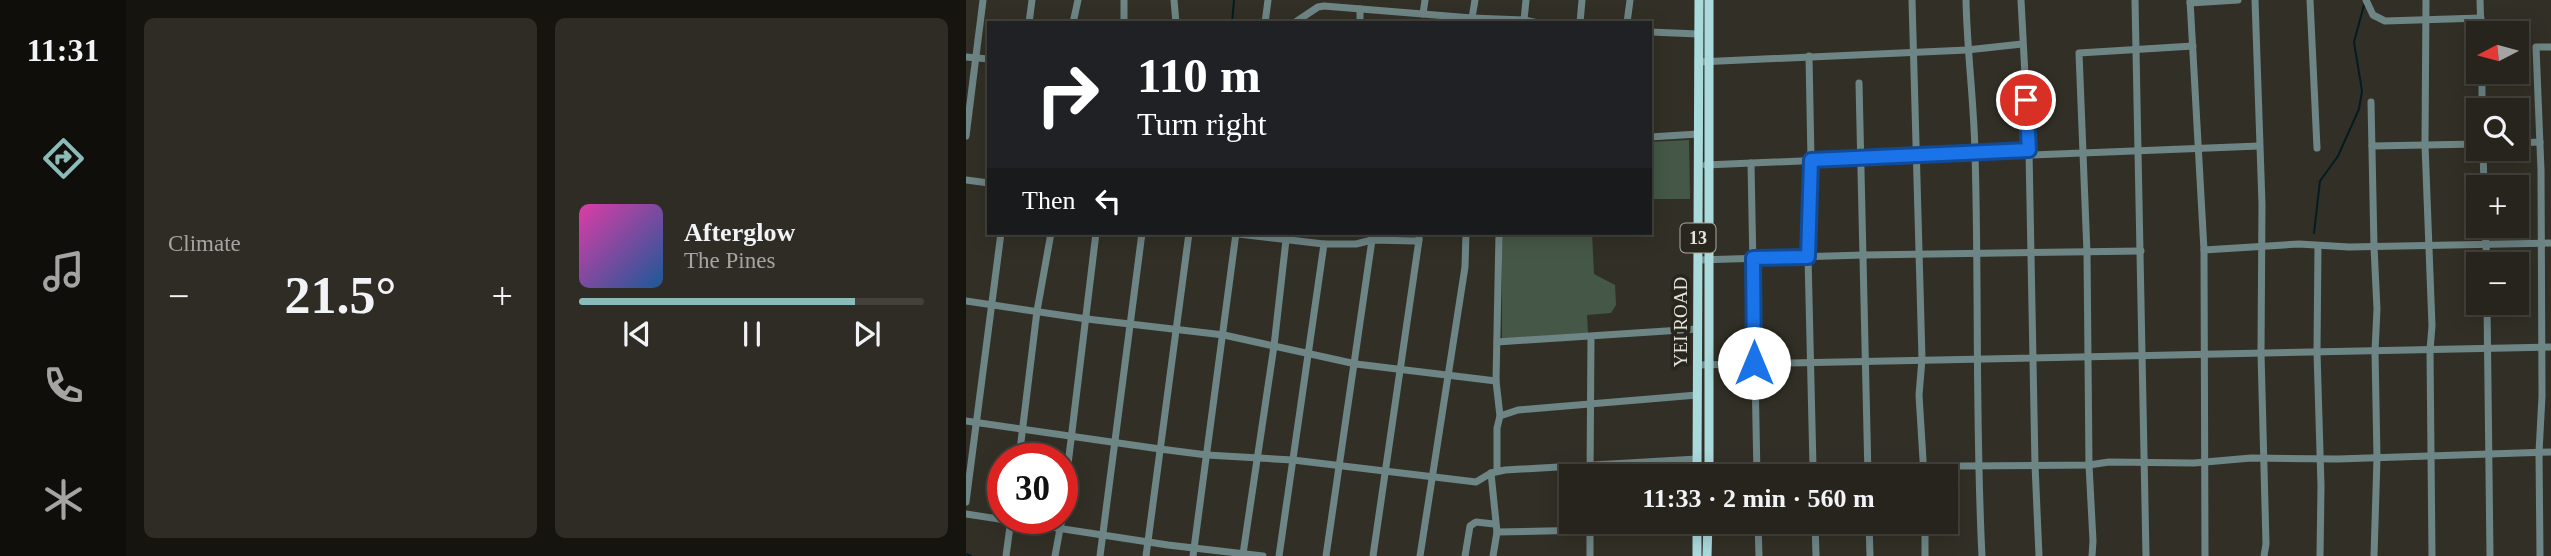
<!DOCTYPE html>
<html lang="en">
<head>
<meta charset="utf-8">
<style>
	:root { --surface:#26241c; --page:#2e2c25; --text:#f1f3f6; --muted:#a4a4a3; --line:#42413b; --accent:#8bbbb9 }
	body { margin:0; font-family:"Times New Roman",serif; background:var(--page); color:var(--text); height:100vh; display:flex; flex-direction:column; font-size:26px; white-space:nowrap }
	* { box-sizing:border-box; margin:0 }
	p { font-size:23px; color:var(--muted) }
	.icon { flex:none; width:38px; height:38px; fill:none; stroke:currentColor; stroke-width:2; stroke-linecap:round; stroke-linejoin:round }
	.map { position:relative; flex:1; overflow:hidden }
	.drawer { display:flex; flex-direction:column; gap:18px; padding:18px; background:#15140f; width:840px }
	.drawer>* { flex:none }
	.guide { position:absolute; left:21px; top:21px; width:665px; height:214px; border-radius:0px; box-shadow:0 4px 18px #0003,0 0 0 2px var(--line); background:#202124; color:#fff; overflow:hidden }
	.needle { width:46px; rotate:264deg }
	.tools { position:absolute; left:1500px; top:21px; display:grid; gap:14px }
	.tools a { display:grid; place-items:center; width:63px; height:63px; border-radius:0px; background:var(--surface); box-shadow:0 4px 18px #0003,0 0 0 2px var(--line); font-size:35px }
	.speed { position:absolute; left:21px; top:443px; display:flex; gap:14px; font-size:35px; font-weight:700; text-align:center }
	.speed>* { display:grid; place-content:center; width:91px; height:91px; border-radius:50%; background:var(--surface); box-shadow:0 4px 18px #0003,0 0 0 2px var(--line); line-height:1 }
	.speed .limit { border:10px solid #d22; background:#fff; color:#111 }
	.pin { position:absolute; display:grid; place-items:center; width:60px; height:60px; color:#fff; margin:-30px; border:4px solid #fff; border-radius:50%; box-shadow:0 2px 7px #0007 }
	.me { position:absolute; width:77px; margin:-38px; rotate:0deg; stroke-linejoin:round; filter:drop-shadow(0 0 5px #0008) }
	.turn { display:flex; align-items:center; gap:24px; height:147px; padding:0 35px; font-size:32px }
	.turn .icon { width:91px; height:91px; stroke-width:2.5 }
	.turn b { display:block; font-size:49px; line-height:60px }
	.then { display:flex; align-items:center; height:66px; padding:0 35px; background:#0003; gap:14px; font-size:26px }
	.big { font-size:52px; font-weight:700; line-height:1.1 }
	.drawer .card { flex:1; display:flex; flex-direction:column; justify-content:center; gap:10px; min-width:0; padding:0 24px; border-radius:10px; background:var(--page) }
	.song { display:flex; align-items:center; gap:21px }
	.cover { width:84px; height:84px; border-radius:10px; background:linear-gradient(135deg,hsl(320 70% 55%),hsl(210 70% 35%)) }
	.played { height:7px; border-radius:4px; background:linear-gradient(90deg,var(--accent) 80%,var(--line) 80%) }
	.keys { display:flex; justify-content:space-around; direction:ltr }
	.heat { display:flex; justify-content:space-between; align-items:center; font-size:38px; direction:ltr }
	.drawer .tiles { flex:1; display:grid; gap:18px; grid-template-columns:repeat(2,1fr) }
	.trip { position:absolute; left:593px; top:464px; width:399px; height:70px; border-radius:0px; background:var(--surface); box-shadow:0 4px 18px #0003,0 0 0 2px var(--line); font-weight:700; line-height:70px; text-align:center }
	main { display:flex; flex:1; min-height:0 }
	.dock { display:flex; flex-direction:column; width:126px; justify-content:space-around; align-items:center; background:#0f0e0b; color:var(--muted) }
	.dock .icon { width:49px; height:49px }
	.dock .on { color:var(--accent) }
	.dock b { font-size:32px; color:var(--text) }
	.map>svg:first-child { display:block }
</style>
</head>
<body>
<main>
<nav class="dock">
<b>11:31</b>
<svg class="icon on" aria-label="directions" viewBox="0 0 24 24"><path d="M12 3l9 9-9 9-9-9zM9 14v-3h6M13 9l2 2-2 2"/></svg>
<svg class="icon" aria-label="music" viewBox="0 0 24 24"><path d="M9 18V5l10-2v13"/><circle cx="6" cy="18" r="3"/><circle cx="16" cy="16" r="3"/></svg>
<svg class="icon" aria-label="phone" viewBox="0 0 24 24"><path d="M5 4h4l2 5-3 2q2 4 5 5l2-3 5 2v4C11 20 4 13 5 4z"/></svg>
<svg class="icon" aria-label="climate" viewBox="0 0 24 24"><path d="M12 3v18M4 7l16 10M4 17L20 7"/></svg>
</nav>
<section class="drawer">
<div class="tiles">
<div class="card"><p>Climate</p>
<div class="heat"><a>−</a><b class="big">21.5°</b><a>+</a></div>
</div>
<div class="card">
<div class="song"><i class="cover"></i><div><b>Afterglow</b><p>The Pines</p></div></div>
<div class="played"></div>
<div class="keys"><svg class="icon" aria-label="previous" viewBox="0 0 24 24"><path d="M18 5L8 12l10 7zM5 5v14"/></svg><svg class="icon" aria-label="pause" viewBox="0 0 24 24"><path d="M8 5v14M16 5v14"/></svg><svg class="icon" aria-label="next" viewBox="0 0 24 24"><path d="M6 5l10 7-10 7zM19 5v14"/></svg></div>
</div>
</div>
</section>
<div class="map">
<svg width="1585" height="556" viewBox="0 0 1585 556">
	<rect width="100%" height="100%" fill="#323026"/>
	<g fill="#455847">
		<polygon points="723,140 724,199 684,199 684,142"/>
		<polygon points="536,233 626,233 628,274 649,285 650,305 645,313 621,315 622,333 536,339"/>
	</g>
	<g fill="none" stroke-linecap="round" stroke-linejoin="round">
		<g stroke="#021c23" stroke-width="2">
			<polyline points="266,23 268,0"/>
			<polyline points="1348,233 1354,181 1372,156 1393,109 1396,91 1388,42 1398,5"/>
			<polyline points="0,554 5,556"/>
		</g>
		<g stroke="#6e8586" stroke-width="7">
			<polyline points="208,0 210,23"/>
			<polyline points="946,0 956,359 953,395 958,476"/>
			<path d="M1000 0C1001 51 1008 102 1009 153 1013 288 1009 422 1016 556"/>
			<polyline points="1055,0 1063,151 1069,465 1073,556"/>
			<polyline points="1169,0 1180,556"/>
			<polyline points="1224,0 1238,250 1239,556"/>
			<polyline points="1289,0 1296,204 1295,353 1300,544 1298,556"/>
			<polyline points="1344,0 1351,148"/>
			<polyline points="1400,0 1407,15 1419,21 1515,18"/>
			<polyline points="1460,0 1459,145 1466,326 1464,350 1466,556"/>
			<polyline points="1514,0 1515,33"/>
			<polyline points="1224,3 1272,0"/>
			<polyline points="457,14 459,0"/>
			<polyline points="506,18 509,0"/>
			<polyline points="558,20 560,0"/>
			<polyline points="63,23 66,0"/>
			<polyline points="107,23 112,0"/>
			<polyline points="158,23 158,0"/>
			<polyline points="299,23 302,0"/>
			<polyline points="328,23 352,7 358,6 506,18 558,20 572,23"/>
			<polyline points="394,23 394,9"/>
			<polyline points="614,23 616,0"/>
			<polyline points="661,23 664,0"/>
			<polyline points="684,32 732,34"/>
			<polyline points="843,56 845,160 842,257 847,467 1123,465 1143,462 1228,463 1285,458 1372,459 1585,452"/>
			<polyline points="0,57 23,59"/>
			<polyline points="732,62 1001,50 1056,44"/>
			<polyline points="1516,72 1516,110"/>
			<polyline points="893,83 902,476"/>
			<polyline points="1405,102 1408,247 1411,309 1409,351 1411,458 1408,556"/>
			<polyline points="0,136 17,0"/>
			<polyline points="684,137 732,134"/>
			<polyline points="1550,143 1574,142"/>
			<polyline points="1406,146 1512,144"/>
			<polyline points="1517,149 1518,187"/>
			<polyline points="1064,155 1293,146"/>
			<polyline points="785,163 791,476"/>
			<polyline points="740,165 1063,151"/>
			<polyline points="0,180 23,183"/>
			<polyline points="1519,226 1521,264"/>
			<polyline points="264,233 358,244 390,244 406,240 449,241 453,240 453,233"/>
			<polyline points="533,233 530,381 534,416"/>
			<polyline points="1352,246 1351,352 1355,486 1354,556"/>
			<polyline points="1238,250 1333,244 1383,247 1585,243"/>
			<polyline points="732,260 898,255 1175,251"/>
			<polyline points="0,301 121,319 258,335 390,364 530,381"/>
			<polyline points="1521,303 1524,556"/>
			<polyline points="531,342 731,329"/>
			<polyline points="731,365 1585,347"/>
			<polyline points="0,421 194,449 241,455 327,460 510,482 525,473 539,470 731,459"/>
			<polyline points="53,458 71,311 85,233"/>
			<polyline points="531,471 531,428 534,416 552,410 731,395"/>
			<polyline points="731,471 847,467 847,476"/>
			<polyline points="525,473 531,532 527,556"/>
			<polyline points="624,476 625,337"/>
			<polyline points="0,502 35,233"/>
			<polyline points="0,514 202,545 297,556"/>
			<polyline points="96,514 130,233"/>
			<polyline points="792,522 793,556"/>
			<polyline points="849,522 850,556"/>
			<polyline points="903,522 904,556"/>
			<polyline points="959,522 959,556"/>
			<polyline points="624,523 731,522"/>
			<polyline points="624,525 624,556"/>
			<polyline points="531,532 624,530"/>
			<polyline points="277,554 308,346 320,240"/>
			<polyline points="40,556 45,519"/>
			<polyline points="89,556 96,518"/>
			<polyline points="134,556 176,233"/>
			<polyline points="180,556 223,233"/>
			<polyline points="227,556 270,233"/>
			<polyline points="313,556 358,244"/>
			<polyline points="360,556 407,233"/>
			<polyline points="407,556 453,240"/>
			<polyline points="454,556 499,267 500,233"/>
			<polyline points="499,556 504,526 510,522 528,524"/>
			<polyline points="1126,556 1127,541 1123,465 1121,253 1113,53 1227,46"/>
			<polyline points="1574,556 1573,452 1576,396 1575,170 1570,47 1585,47"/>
		</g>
		<g stroke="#aadadc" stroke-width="9">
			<polyline points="731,476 733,0"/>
			<polyline points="743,476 743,0"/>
			<polyline points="731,522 731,556"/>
			<polyline points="741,556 742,522"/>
		</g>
	</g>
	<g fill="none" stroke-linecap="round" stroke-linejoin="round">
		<defs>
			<polyline id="route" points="788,363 787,258 842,257 845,160 1063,150 1060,100"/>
		</defs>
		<use href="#route" stroke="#114b97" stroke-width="18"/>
		<use href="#route" stroke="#1a73e8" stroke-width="12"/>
	</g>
	<g text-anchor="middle" stroke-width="7" stroke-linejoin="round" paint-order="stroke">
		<rect fill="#28261d" stroke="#acaba3" stroke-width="2" x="714.5" y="223.5" width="35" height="29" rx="5"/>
		<g font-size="18" font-weight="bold" fill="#e5e4dd">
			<text x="732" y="244">13</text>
		</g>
		<g font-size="19" fill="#e5e4dd" stroke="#28261d">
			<text transform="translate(714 322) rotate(-90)" y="7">YEI ROAD</text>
		</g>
	</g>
</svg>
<div class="tools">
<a><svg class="needle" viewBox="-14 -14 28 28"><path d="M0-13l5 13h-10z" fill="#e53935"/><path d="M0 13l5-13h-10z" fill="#a4a4a3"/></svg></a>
<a><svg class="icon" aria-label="search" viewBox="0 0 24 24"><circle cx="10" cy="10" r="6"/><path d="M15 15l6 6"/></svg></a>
<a>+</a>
<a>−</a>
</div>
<div class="speed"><div class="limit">30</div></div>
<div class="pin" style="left:1060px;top:100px;background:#d93025"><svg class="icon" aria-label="arrive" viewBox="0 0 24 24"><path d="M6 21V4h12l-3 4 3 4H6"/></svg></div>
<svg class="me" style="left:788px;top:363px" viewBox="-20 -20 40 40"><circle r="19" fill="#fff"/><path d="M0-13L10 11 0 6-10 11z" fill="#1a73e8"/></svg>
<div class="trip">11:33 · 2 min · 560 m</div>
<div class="guide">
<div class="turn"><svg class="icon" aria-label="right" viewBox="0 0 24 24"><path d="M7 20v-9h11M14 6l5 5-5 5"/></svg><div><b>110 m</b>Turn right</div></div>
<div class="then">Then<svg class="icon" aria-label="left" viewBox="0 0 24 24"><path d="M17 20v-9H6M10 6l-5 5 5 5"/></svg></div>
</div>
</div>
</main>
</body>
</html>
